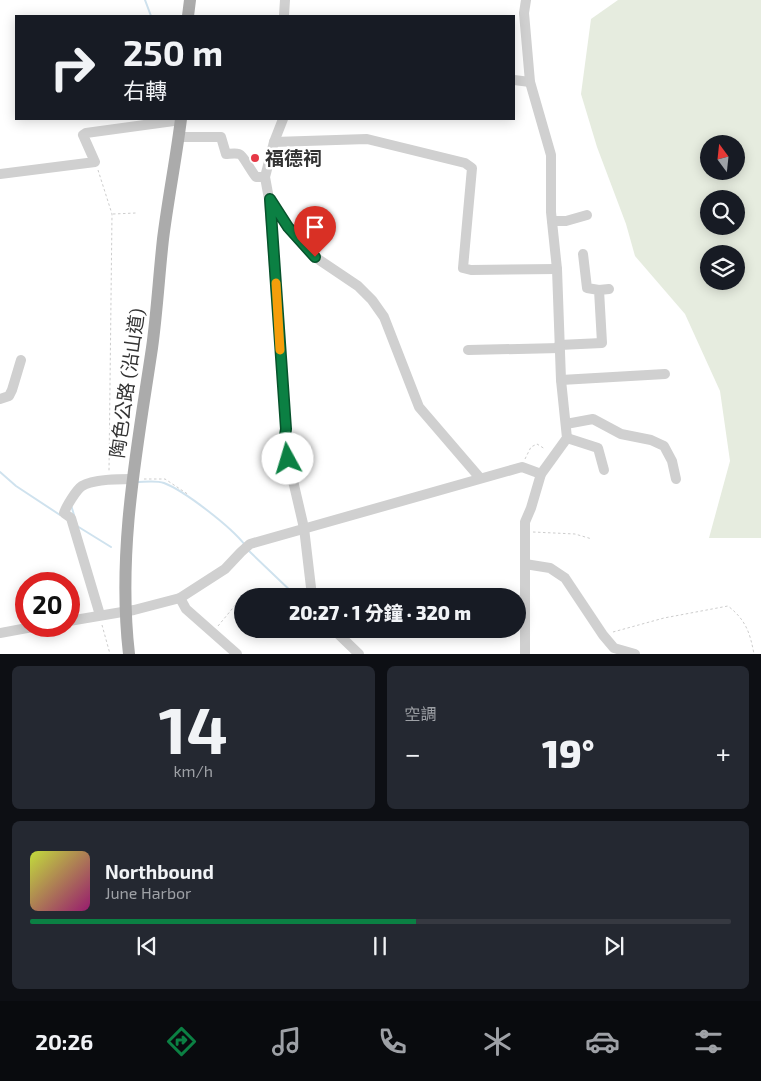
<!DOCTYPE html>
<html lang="zh-TW">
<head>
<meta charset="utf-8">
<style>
	:root { --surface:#171b24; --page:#242831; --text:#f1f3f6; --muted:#9ea1a6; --line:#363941; --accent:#0b8043 }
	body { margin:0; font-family:"Exo 2","Noto Sans TC",sans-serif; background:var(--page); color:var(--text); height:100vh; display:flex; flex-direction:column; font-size:19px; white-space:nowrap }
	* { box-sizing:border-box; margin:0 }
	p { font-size:16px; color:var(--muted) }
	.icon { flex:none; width:28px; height:28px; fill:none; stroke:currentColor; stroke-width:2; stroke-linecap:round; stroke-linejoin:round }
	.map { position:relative; height:654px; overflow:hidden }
	.sheet { display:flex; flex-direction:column; gap:12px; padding:12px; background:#0d0f14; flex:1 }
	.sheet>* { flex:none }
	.top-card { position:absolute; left:15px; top:15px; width:500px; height:105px; border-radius:0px; box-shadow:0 2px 12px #0003; background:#171b24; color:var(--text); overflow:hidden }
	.needle { width:32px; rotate:345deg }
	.tools { position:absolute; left:700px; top:135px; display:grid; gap:10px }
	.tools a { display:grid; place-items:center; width:45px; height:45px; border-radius:50%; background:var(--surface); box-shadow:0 2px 12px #0003; font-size:25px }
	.speed { position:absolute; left:15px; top:572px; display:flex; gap:10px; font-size:25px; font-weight:700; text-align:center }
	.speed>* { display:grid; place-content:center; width:65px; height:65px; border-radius:50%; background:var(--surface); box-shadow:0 2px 12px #0003; line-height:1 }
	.speed .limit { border:8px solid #d22; background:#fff; color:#111 }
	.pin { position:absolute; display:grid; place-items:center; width:42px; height:42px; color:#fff; margin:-51px -21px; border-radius:50% 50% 50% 0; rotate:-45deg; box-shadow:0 0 5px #0007 }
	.pin .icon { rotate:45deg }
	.me { position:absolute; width:55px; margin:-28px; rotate:354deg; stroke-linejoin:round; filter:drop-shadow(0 0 4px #0008) }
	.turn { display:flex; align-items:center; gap:18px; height:105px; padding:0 25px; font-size:22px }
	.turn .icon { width:65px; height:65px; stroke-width:2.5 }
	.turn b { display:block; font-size:35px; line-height:42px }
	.big { font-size:38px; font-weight:800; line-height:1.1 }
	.sheet .widget { flex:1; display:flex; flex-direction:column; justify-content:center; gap:8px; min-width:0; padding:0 18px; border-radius:8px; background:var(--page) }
	.sheet .dial { align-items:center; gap:0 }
	.dial b { font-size:65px; line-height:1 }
	.song { display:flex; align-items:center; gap:15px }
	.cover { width:60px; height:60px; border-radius:8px; background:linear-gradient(135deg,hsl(70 70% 55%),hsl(320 70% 35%)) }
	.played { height:5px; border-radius:2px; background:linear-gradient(90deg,var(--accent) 55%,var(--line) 55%) }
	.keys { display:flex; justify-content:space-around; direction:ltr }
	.heat { display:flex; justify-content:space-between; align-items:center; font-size:28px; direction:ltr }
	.sheet .tiles { flex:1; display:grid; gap:12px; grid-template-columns:1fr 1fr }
	.widget:last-child { grid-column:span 2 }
	.trip { position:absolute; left:234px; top:588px; width:292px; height:50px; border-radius:25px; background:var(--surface); box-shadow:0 2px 12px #0003; font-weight:800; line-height:50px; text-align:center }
	.tabs { display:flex; height:80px; justify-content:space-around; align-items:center; background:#090b0e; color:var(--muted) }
	.tabs .icon { width:35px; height:35px }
	.tabs .selected { color:var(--accent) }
	.tabs b { font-size:22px; color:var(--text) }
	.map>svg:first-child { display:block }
</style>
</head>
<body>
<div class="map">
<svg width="761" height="654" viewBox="0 0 761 654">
	<rect width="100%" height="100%" fill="#fff"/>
	<path fill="#e6ecdf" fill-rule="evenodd" d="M618 0H761V538H709L730 461 720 391 685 314 635 256 626 224 597 147 581 94 591 19ZM709 144H736V171H709ZM709 199H736V226H709ZM709 254H736V281H709Z"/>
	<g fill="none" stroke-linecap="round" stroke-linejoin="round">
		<g stroke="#cfe2ee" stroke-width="2">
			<polyline points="145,0 151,16"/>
			<polyline points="0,472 16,486 60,515"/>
			<path d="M136 482C144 482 156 480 164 483 185 491 231 527 245 545"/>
			<polyline points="71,505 74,515"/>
			<polyline points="77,526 111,547"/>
			<polyline points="249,551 296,596"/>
		</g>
		<g stroke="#cdcdcd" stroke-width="1" stroke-dasharray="2.5 2.5" stroke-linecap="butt">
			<polyline points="98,170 112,214 109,471"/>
			<polyline points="113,214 136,213"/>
			<polyline points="525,459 531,447 537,444 545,449"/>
			<polyline points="144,479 165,479 189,495"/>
			<polyline points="533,532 575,534 592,539"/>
			<polyline points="244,596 248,590"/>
			<polyline points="102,625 110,654"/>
			<polyline points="218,626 242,597"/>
			<path d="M613 632 664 618 728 606C746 620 750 633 754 654"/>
		</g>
		<g stroke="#d0d0d0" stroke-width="10">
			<polyline points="284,16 285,0"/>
			<polyline points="514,80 530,82"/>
			<polyline points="283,119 274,142 265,177 269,199 286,429 284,442 304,528 312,596"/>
			<path d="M178 137H221L226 154C229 154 235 153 239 154 243 155 252 173 256 177H265"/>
			<polyline points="274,142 367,139 465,163 472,168 463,268 471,270 557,269"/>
			<polyline points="0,174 95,162 83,135 86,133 181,120"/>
			<polyline points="270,200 288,227 315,257 358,286 372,300 384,317 419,407 480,478"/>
			<polyline points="552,221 566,221 587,215"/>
			<polyline points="599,290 609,289"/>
			<polyline points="559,345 602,343 599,290 587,288 583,254"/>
			<polyline points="468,350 560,348"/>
			<polyline points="561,380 665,374"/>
			<polyline points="0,399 9,396 12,390 21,360"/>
			<polyline points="566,424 593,419 621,434 651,440 664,446 672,461 676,479"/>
			<polyline points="567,438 598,448 604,470"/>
			<polyline points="525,564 550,568 565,578 603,635 614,648 635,654"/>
			<polyline points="180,598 186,609 237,654"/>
			<path d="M100 615 71 518 64 513C66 507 76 490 82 486 93 479 119 479 133 479"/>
			<polyline points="69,621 134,610 180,598 225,569 241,552 250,544 522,467 541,474"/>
			<polyline points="333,629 359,654"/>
			<polyline points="0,633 38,626"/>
			<polyline points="525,654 525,522 531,508 541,474 567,438 561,380 557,269 551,212 551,155 530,82 524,13 526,0"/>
		</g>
		<g stroke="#ababab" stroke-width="12">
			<polyline points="188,16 190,0"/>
			<path d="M129 654C117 551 137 449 152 348 157 312 159 275 163 239 168 199 176 159 181 119"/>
		</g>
	</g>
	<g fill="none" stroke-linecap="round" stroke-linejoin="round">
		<defs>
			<polyline id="route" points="288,459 284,442 286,429 270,199 288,227 315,257"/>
		</defs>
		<use href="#route" stroke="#07532c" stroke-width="12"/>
		<use href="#route" stroke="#0b8043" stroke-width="9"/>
		<polyline stroke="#f59e0b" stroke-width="9" points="276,283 280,350"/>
	</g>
	<circle fill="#e63946" stroke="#fff" stroke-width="2" cx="255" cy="158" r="5"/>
	<g text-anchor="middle" stroke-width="5" stroke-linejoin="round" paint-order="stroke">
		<g font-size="19" font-weight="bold" fill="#333" stroke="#fff" text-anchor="start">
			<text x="265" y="165">福德祠</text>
		</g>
		<g font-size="19" fill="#333" stroke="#fff">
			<text transform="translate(127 383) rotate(-82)" y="7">陶色公路 (沿山道)</text>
		</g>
	</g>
</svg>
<div class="tools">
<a><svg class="needle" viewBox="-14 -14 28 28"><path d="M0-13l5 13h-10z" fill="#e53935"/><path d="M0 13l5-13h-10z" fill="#9ea1a6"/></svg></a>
<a><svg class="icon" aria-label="search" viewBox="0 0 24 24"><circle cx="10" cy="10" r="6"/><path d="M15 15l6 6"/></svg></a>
<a><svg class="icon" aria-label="layers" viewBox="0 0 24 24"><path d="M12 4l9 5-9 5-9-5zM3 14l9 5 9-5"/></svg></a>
</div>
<div class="speed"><div class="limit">20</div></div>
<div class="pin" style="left:315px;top:257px;background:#d93025"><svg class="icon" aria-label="arrive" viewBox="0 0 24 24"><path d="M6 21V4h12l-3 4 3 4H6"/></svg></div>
<svg class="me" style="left:288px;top:459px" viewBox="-20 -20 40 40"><circle r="19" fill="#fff"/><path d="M0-13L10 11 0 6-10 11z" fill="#0b8043"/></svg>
<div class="trip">20:27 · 1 分鐘 · 320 m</div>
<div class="top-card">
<div class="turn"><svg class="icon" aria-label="right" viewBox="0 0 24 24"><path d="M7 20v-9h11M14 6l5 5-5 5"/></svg><div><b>250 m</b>右轉</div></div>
</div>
</div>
<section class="sheet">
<div class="tiles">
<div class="widget dial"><b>14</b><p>km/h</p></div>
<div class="widget"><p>空調</p>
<div class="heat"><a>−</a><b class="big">19°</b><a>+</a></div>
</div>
<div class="widget">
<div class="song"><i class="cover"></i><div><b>Northbound</b><p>June Harbor</p></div></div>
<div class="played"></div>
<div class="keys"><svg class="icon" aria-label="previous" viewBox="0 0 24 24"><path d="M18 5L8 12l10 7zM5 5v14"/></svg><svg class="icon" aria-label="pause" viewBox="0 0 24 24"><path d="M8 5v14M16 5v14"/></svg><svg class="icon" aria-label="next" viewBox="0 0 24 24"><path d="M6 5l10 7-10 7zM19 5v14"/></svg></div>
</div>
</div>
</section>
<nav class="tabs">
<b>20:26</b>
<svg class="icon selected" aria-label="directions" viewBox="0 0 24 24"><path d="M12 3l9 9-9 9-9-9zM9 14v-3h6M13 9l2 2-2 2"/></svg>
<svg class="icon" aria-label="music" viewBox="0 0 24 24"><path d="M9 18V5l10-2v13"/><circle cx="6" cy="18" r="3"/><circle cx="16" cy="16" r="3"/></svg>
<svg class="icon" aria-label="phone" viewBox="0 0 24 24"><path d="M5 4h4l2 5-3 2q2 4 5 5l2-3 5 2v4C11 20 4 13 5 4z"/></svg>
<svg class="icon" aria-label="climate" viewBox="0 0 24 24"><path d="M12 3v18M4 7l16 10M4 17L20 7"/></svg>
<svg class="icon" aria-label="car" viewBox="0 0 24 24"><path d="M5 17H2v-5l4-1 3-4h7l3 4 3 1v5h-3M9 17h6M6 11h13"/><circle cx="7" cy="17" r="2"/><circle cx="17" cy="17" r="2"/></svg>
<svg class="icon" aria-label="filters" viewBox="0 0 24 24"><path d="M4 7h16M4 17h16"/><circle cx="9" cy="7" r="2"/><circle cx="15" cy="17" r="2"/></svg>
</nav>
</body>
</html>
